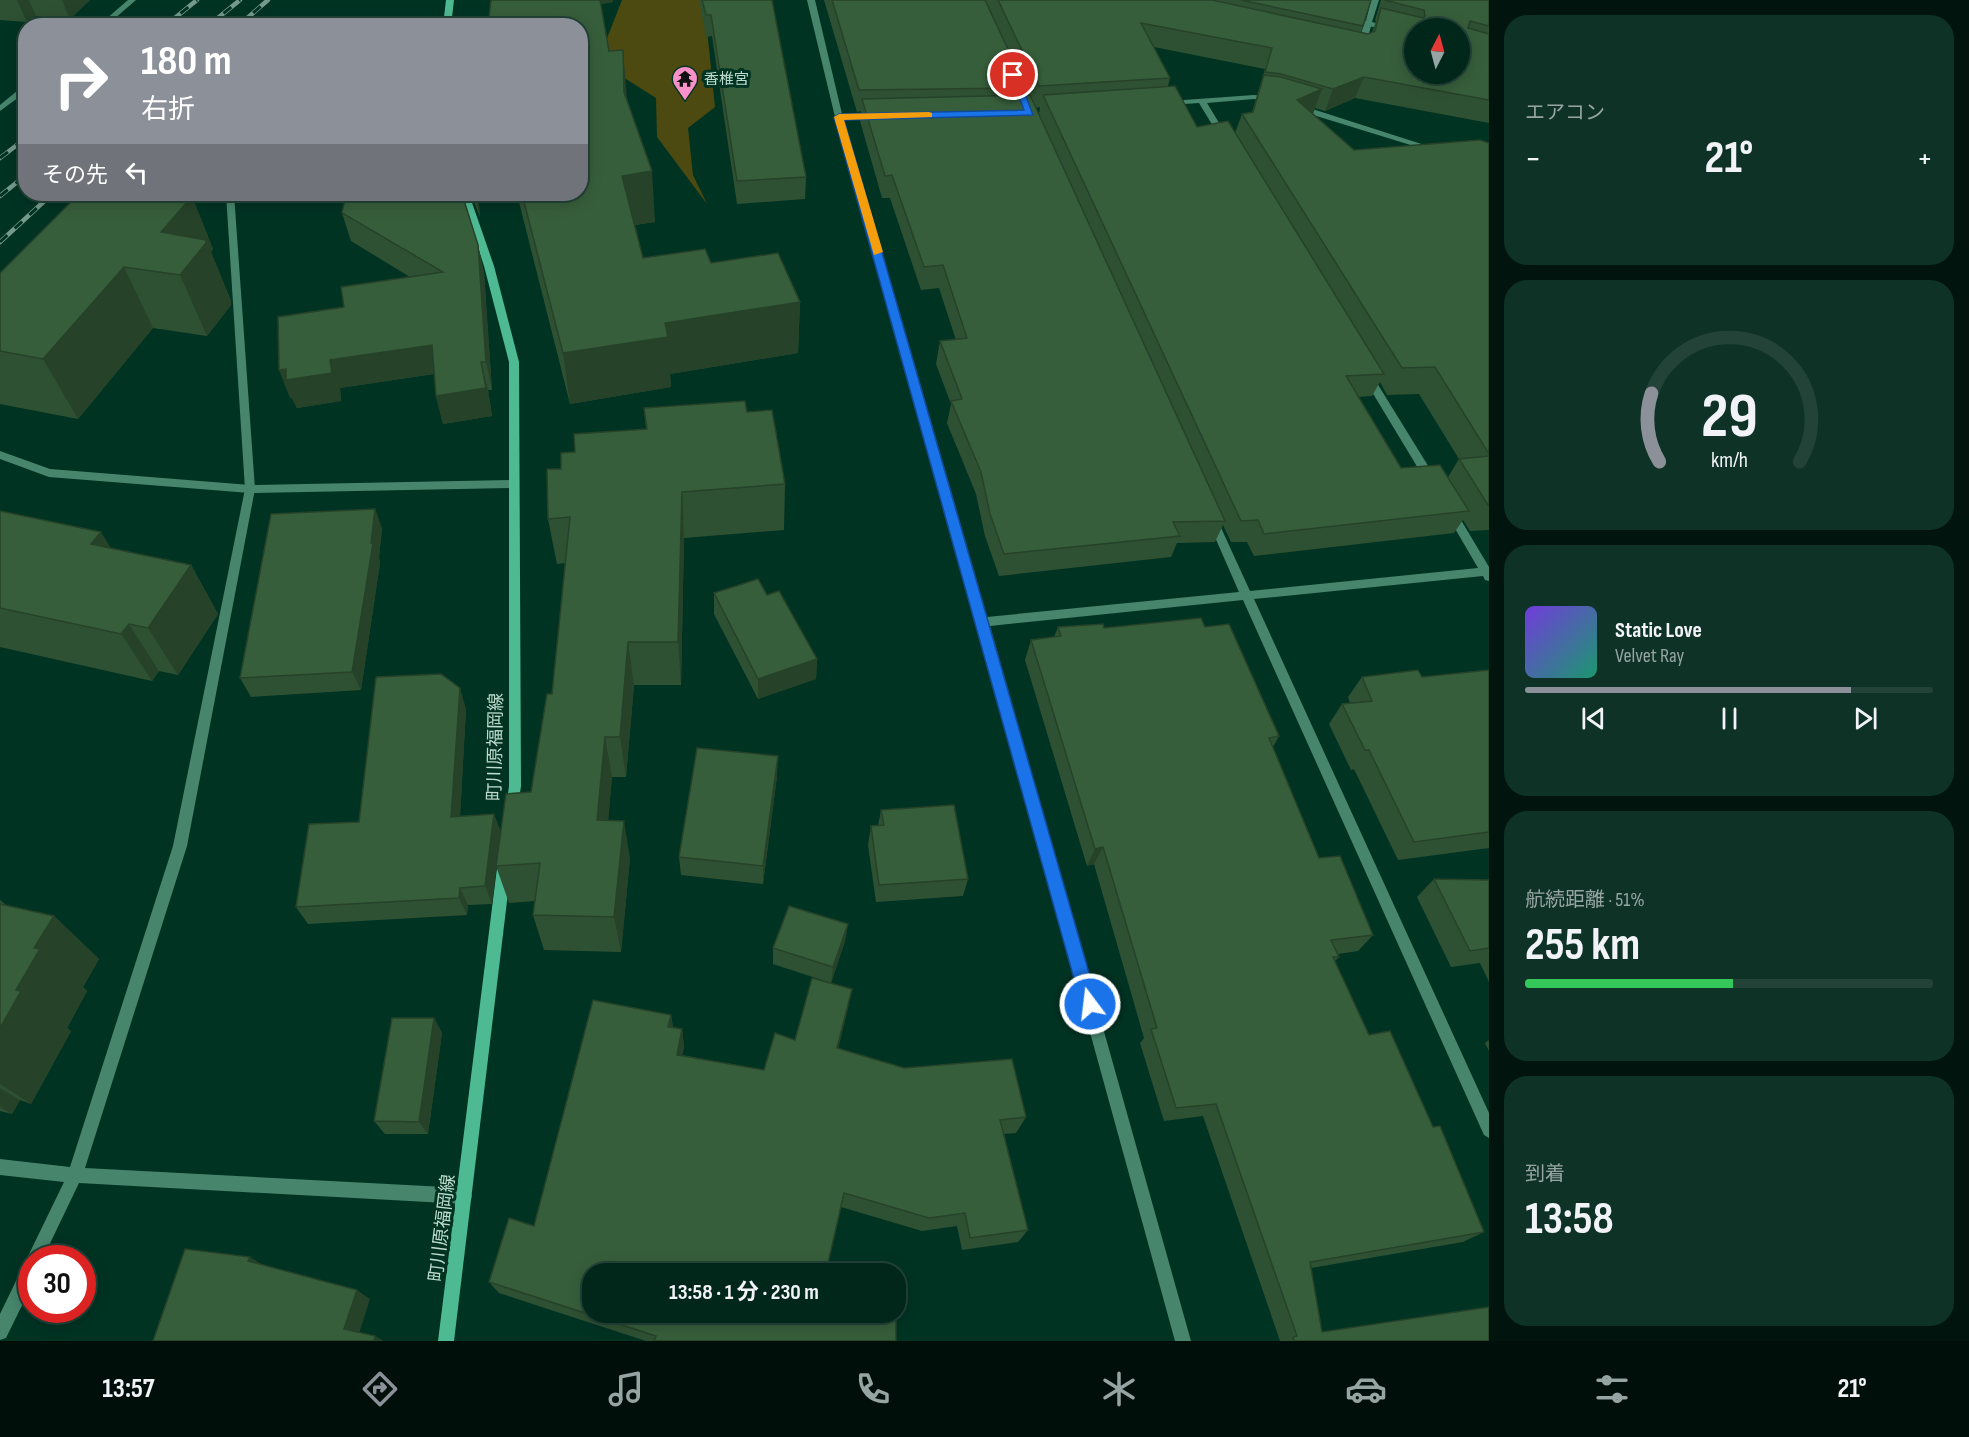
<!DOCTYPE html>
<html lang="ja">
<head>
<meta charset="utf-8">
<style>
	:root { --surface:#01261a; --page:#0f3227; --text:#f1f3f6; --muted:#96a5a2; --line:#234339; --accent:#8c9099 }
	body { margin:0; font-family:"Sofia Sans Condensed","Noto Sans JP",sans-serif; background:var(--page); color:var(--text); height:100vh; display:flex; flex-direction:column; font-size:22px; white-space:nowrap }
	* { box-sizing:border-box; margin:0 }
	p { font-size:20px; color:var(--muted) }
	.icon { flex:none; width:33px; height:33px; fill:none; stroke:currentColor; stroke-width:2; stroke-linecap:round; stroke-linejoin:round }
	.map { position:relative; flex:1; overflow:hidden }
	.sheet { display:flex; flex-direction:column; gap:15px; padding:15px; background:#01150e; width:480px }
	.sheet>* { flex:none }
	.banner { position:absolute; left:18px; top:18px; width:570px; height:183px; border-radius:24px; box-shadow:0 3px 15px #0003,0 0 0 2px var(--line); background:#8c9099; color:#fff; overflow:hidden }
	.needle { width:39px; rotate:6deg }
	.tools { position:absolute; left:1404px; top:18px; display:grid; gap:12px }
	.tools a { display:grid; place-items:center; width:66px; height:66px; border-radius:50%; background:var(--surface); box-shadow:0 3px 15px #0003,0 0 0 2px var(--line); font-size:30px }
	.speed { position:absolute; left:18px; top:1245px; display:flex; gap:12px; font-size:30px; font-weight:700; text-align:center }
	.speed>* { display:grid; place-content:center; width:78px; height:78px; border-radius:50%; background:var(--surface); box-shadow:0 3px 15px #0003,0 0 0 2px var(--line); line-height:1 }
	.speed .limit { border:9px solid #d22; background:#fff; color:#111 }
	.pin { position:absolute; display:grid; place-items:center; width:51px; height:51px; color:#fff; margin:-26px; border:3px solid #fff; border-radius:50%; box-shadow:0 2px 6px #0007 }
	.me { position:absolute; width:66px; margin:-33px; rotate:345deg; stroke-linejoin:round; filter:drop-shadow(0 0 4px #0008) }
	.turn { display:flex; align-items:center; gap:21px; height:126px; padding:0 24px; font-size:27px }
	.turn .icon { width:78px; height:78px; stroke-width:2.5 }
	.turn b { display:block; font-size:42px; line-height:51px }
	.then { display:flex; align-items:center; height:57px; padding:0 24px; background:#0003; gap:12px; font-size:22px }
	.big { font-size:45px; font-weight:700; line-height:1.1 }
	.sheet .card { flex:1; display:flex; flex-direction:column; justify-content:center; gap:9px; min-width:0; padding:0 21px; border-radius:24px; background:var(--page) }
	.sheet .dial { align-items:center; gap:0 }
	.dial svg { height:156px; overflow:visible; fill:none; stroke:var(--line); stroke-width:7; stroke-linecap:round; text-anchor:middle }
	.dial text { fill:var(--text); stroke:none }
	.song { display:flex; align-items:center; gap:18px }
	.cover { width:72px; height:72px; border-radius:9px; background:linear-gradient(135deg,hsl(260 70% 55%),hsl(160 70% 35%)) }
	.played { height:6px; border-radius:3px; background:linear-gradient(90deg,var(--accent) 80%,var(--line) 80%) }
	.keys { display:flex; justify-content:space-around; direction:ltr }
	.heat { display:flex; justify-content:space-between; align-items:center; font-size:33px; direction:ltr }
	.charge { height:9px; border-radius:4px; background:linear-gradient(90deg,#34c759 51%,var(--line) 0) }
	.trip { position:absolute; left:582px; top:1263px; width:324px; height:60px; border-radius:24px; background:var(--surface); box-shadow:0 3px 15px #0003,0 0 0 2px var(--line); font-weight:700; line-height:60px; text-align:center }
	.menu { display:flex; height:96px; justify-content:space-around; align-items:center; background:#000f0a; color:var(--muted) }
	.menu .icon { width:42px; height:42px }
	.menu .active { color:var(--accent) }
	.menu b { font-size:27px; color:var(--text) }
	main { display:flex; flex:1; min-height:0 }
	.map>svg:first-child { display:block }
</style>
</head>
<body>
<main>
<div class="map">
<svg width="1489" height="1341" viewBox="0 0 1489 1341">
	<rect width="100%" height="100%" fill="#013323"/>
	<polygon fill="#4c4911" points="622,0 704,0 715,107 688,128 693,175 707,204 657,137 656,98 604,65 602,51"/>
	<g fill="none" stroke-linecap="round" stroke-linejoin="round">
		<polygon fill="#47866d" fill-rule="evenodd" points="1365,21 1372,23 1364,50 1360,52 1356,50"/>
		<g fill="#47866d" fill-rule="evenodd">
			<polygon points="128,0 136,0 106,26 98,26"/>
			<polygon points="807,0 815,0 842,114 874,114 878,116 874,118 844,119 987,617 1239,592 1207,519 1212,515 1217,519 1250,591 1478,568 1446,513 1451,509 1455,510 1489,567 1489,581 1485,580 1483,576 1254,599 1489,1113 1489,1138 1484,1135 1243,600 990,626 1191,1341 1175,1341 977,622 835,117"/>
			<polygon points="1371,0 1379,0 1372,22 1414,33 1414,37 1365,25"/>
			<polygon points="23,86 26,86 26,92 0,111 0,105"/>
			<polygon points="1254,95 1272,97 1276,99 1272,101 1254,99 1207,103 1227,136 1223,138 1219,136 1199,103 1170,105 1166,103 1170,101"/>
			<polygon points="1297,106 1303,106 1437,149 1430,151 1297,110"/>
			<polygon points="226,194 234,194 255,489 187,846 85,1168 464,1188 470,1190 472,1196 470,1202 464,1204 79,1183 43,1258 32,1258 32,1285 6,1338 0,1340 0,1314 64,1182 0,1175 0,1159 70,1167 173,846 245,489"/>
			<polygon points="1368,374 1372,375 1435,477 1436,480 1435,483 1427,483 1363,377"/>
		</g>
		<polygon fill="#47866d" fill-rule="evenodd" points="0,451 50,469 250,485 513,480 518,484 513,488 250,493 49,477 0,459"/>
		<g fill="#4eba93" fill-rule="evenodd">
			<polygon points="446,0 454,0 451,26 443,26"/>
			<polygon points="461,194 469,194 494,266 519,362 521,786 517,813 512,815 507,813 506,809 509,786 509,362 484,266"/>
			<polygon points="504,862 509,864 511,868 454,1341 438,1341 497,868 499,864"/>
		</g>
		<defs>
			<g id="rail">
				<polyline points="165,26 197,0"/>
				<polyline points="208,26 240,0"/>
				<polyline points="238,26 268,0"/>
				<polyline points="0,158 26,138"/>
				<polyline points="0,196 26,175"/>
				<polyline points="0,242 52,194"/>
			</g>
		</defs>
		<use href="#rail" stroke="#759a8c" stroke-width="4.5"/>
		<use href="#rail" stroke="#013323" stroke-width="3" stroke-dasharray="10" stroke-linecap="butt"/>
	</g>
	<g fill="#2f5133" fill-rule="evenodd">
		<polygon points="0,0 90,0 70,19 36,16 27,22 0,20"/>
		<polygon points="491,0 613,0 613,2 601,4 609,51 627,99 655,222 635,225 643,258 711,263 800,302 798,353 670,374 671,387 570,404 517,194 580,194"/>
		<polygon points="699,0 772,0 806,177 805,199 737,204 712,36 706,37"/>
		<path d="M824 0H1371L1361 33 1368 34 1372 32 1376 21 1375 20 1381 0H1489V123L1355 98 1325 111 1315 108 1313 114 1354 150 1489 143V530L1470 531 1463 520 1454 533 1254 556 1247 542H1231L1223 525 1215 542 1177 543 1171 557 999 576 985 536 976 494 947 423 951 404 936 364 940 341 956 340 939 288 921 290 890 198H882L860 121 861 111 857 112ZM1154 47 1265 69 1252 112 1242 114 1235 133 1197 127 1168 86 1170 78ZM1025 88 1027 91 1029 95H1024ZM1040 107 1039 115 1036 108ZM1380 382 1387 395 1419 394 1459 459 1448 477 1401 468 1358 397 1372 396Z"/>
		<polygon points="79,194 191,194 213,249 211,252 231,301 231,305 207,336 153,328 78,419 0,404 0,273"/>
		<polygon points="471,194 478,194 480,217"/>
		<polygon points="342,213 478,245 484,273 492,390 488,390 492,416 443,424 436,396 434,374 340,388 341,401 297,408 292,398 290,398 344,307 410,277 351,241"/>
		<polygon points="644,408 747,412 785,484 784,530 684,538 681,685 634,685 626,777 612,777 608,820 630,858 621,952 544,950 533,915 535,901 509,903 496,866 492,904 468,905 467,915 308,924 296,907 359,822 466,709 460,816 494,814 501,833 531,792 552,694 566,563 557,564 548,519 561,469 575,452 646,429"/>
		<polygon points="375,509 382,529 379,557 380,563 361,690 251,697 240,678"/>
		<polygon points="0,511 111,548 191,565 218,614 178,675 159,671 152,681 0,647"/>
		<polygon points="714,593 817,659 816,679 758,699 714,614"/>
		<polygon points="1058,627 1205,627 1279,736 1273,747 1319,858 1373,935 1358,951 1338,954 1339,957 1335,961 1369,1035 1433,1127 1484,1232 1463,1242 1311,1268 1322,1332 1489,1341 1280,1341 1203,1116 1164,1121 1140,1043 1144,1038 1094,864 1087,866 1025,660 1031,640 1054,637"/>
		<polygon points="1489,670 1489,848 1398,860 1354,769 1351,770 1329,724 1342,704 1350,703 1348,697 1362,677 1422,677"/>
		<polygon points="777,776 763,884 681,875 679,857"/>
		<polygon points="881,810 968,879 963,896 876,902 868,845 871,826 878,826"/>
		<polygon points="1434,879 1489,880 1489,982 1480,963 1451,967 1417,897"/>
		<polygon points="0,900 6,905 54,916 99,959 83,987 87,991 67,1028 71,1031 31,1104 20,1100 12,1114 0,1111"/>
		<polygon points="848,924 845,941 831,983 848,1008 838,1048 1026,1117 1016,1133 1004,1134 1028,1230 1018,1242 962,1250 957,1226 922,1231 841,1207 592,1274 896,1341 646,1341 499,1293 489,1282 534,1226 671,1015 673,1027 682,1029 684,1047 682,1055 764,1070 795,1040 828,982 773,964 773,948"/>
		<polygon points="434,1018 442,1033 428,1134 385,1134 374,1121"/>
		<polygon points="1489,1040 1489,1051 1485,1043"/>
	</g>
	<g fill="#264229">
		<polygon points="17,0 29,0 36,16 27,22"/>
		<polygon points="62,0 90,0 70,19"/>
		<polygon points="597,0 613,0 613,2 597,5"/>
		<polygon points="623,50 627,100 624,92"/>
		<polygon points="1364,77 1355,98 1325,111 1333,89"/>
		<polygon points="1322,89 1312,116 1297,100"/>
		<polygon points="652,171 655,222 626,226 622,176"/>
		<polygon points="184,194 191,194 213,249 211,252 231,301 231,305 207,336 161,232 178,199"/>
		<polygon points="475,194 478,194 480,217"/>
		<polygon points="478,245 484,273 492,390 486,362"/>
		<polygon points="124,267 153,328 78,419 43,359"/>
		<polygon points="800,302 798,353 670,374 671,387 570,404 563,353 665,323"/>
		<polygon points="432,345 439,373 340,388 341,401 297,408 292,398 290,398 279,370 330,360"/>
		<polygon points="481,362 488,390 492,416 443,424 436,396"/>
		<polygon points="682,492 684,538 681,685 678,642"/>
		<polygon points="375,509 382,529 379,557 380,563 361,690 352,672"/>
		<polygon points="101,532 131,581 91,544"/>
		<polygon points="191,565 218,614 178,675 148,628"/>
		<polygon points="129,624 159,671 152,681 121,634"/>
		<polygon points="628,642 634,685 626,777 620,737"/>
		<polygon points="817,659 816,679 758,699 758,679"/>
		<polygon points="460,688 466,709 459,836 451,817"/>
		<polygon points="605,737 612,777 605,858 597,820"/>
		<polygon points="778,756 777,776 763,884 763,866"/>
		<polygon points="494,814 501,833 492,904 485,886"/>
		<polygon points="624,821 630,858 621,952 614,917"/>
		<polygon points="1103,847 1094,864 1087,866 1095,849"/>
		<polygon points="460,888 468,905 467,915 459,898"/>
		<polygon points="54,916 99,959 83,987 87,991 67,1028 71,1031 31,1104 0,1084 0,1028 34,948"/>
		<polygon points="848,924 845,941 831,983 833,967"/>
		<polygon points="852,989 848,1008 834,1066 837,1048"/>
		<polygon points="671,1015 673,1033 668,1027"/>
		<polygon points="434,1018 442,1033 428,1134 419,1122"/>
		<polygon points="682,1029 684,1047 679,1072 677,1055"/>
		<polygon points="0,1088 20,1100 12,1114 0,1107"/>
		<polygon points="250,1257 266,1267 248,1261"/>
		<polygon points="357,1290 370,1299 358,1337 344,1329"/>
		<polygon points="375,1336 384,1341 374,1341"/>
	</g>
	<g fill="#375e3b" stroke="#264229" stroke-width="1.5" fill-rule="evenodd">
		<polygon points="491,0 600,0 609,51 623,50 624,92 652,171 622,176 643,258 705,249 711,263 778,253 800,302 665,323 668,337 563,353 522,194 580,194 580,26 488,26"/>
		<polygon points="702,0 772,0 806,177 737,181 711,15 706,15"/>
		<polygon points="832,0 985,0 1026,88 859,90"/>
		<path d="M998 0H1212L1368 34 1375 31 1381 8 1423 18 1425 16 1424 10 1384 0H1489V26L1470 21 1468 28 1489 34V100L1364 77 1333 89 1281 74 1265 72 1272 48 1141 23 1170 78 1039 86ZM1414 28H1460V74H1414Z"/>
		<polygon points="1241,0 1371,0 1363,26"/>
		<polygon points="1264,75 1281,77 1322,89 1297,100 1354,150 1480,140 1489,143 1489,454 1435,367 1402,368 1242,114 1253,112"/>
		<polygon points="1175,86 1197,127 1228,121 1384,374 1346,376 1401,468 1440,465 1469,511 1264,534 1258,520 1241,521 1043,95"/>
		<polygon points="1030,95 1225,521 1173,522 1180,536 1004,554 990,514 981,472 951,401 962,399 940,341 967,338 943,265 924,267 892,175 885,176 862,99"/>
		<polygon points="79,194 184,194 178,199 188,201 161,232 206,240 206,243 180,275 124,267 43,359 0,351 0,273"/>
		<polygon points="346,194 462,194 478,245 486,362 481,362 486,388 436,396 432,345 330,360 332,373 286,380 286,369 279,370 278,317 344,307 341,287 443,272 342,213"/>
		<polygon points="745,401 747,412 772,410 785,484 682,492 678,642 628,642 620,737 605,737 597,820 624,821 614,917 533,915 540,863 496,866 506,794 531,792 547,694 552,694 570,517 548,519 547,469 561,469 561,453 575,452 574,434 647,429 644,408"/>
		<polygon points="1489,456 1489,505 1488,505 1459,459"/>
		<polygon points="375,509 371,543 373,543 352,672 240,678 271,514"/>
		<polygon points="0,511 101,532 91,544 191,565 148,628 129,624 121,634 0,608"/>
		<polygon points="758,579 767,595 779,591 817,659 758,679 714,593"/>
		<polygon points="1201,618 1205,627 1229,624 1279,736 1269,738 1319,858 1340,856 1373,935 1331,940 1339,957 1333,957 1369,1035 1390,1031 1433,1127 1440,1126 1484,1232 1310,1262 1322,1332 1489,1307 1489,1341 1294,1341 1293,1337 1297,1336 1216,1104 1176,1108 1151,1029 1157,1028 1103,847 1095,849 1031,640 1061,636 1058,627 1103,624 1104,628"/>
		<polygon points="1418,670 1422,677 1489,670 1489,832 1414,842 1369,750 1365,750 1342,704 1372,701 1362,677"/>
		<polygon points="441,674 460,688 451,817 494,814 485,886 460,888 459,898 296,907 309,824 359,822 376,677"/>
		<polygon points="697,748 778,756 763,866 679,857"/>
		<polygon points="954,805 968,879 879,885 871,826 884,825 881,810"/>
		<polygon points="1434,879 1489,880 1489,948 1470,951"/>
		<polygon points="0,904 54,916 34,948 40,949 16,990 21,991 0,1028"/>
		<polygon points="789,906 848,924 833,967 773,948"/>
		<polygon points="812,978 852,989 837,1048 904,1068 1012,1059 1026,1117 1000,1120 1028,1230 970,1238 965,1213 929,1218 844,1193 826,1272 831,1274 592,1274 592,1312 831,1312 896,1321 896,1341 654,1341 656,1336 489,1282 509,1218 534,1226 593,1000 671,1015 668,1027 682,1029 677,1055 764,1070 775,1033 795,1040"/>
		<polygon points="392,1018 434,1018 419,1122 374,1121"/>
		<polygon points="185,1249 250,1257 248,1261 357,1290 344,1329 375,1336 374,1341 153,1341"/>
	</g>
	<polygon fill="#1a73e8" stroke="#114b97" stroke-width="1.5" points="1010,73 1018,75 1033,115 844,120 1098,1004 1095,1010 1090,1012 1084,1010 1081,1004 834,117 839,114 1024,110"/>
	<polygon fill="#f59e0b" points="929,112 932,113 932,117 844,120 883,252 874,255 834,117 839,114"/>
	<defs>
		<symbol id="temple-pin" viewBox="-11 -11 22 30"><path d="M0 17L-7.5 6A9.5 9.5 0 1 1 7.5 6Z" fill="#f890ca" stroke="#013323"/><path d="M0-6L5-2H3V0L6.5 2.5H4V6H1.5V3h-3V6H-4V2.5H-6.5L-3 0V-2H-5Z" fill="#111"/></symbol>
	</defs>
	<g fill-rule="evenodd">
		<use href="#temple-pin" x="670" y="64" width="30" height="40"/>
	</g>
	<g text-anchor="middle" stroke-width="6" stroke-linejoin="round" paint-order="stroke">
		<g font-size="15" fill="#bedbce" stroke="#013323" text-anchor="start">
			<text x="704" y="84">香椎宮</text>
		</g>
		<g font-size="18" fill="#bedbce" stroke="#013323">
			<text transform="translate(495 747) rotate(-89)" y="6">町川原福岡線</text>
			<text transform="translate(442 1228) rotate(-83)" y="6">町川原福岡線</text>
		</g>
	</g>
</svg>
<div class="tools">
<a><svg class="needle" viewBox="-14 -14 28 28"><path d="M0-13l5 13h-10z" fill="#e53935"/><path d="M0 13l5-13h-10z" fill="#96a5a2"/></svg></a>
</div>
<div class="speed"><div class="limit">30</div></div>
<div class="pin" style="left:1013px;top:75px;background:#d93025"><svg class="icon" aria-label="arrive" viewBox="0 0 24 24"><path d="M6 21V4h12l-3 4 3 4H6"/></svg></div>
<svg class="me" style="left:1090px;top:1004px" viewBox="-20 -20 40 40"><circle r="17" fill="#1a73e8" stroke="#fff" stroke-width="3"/><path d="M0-11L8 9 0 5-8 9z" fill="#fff"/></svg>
<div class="trip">13:58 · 1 分 · 230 m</div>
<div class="banner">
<div class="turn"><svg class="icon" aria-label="right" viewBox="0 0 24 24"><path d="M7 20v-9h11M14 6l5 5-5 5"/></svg><div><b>180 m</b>右折</div></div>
<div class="then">その先<svg class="icon" aria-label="left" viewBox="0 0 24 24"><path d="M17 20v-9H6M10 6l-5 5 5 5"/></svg></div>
</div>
</div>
<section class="sheet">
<div class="card"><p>エアコン</p>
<div class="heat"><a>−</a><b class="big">21°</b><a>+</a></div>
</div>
<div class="card dial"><svg viewBox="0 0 100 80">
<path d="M14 69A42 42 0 1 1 86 69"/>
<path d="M14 69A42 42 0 0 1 10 34" stroke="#8c9099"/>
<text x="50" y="56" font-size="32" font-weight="700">29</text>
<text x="50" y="72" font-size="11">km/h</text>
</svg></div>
<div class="card">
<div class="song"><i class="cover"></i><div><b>Static Love</b><p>Velvet Ray</p></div></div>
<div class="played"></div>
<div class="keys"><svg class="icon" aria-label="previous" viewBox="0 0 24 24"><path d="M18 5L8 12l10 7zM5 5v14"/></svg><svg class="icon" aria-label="pause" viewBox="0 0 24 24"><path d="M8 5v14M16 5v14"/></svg><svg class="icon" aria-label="next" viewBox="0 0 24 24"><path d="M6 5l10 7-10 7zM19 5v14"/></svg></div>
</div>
<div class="card"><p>航続距離 · 51%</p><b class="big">255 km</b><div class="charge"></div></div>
<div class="card"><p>到着</p><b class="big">13:58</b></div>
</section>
</main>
<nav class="menu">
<b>13:57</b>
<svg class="icon active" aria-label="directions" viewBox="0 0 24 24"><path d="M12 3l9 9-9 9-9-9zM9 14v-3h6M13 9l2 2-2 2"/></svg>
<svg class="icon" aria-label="music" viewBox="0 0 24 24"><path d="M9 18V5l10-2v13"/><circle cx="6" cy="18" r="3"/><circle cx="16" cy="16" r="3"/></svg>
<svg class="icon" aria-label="phone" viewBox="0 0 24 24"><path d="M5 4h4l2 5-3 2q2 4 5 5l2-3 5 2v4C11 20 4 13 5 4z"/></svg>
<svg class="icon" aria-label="climate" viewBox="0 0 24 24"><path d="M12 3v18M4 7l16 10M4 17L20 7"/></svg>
<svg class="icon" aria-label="car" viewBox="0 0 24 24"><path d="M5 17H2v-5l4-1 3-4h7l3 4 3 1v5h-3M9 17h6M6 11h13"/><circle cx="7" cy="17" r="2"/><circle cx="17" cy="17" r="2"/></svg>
<svg class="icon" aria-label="filters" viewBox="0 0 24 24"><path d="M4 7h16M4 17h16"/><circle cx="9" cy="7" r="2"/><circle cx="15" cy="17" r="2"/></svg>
<b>21°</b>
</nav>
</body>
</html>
